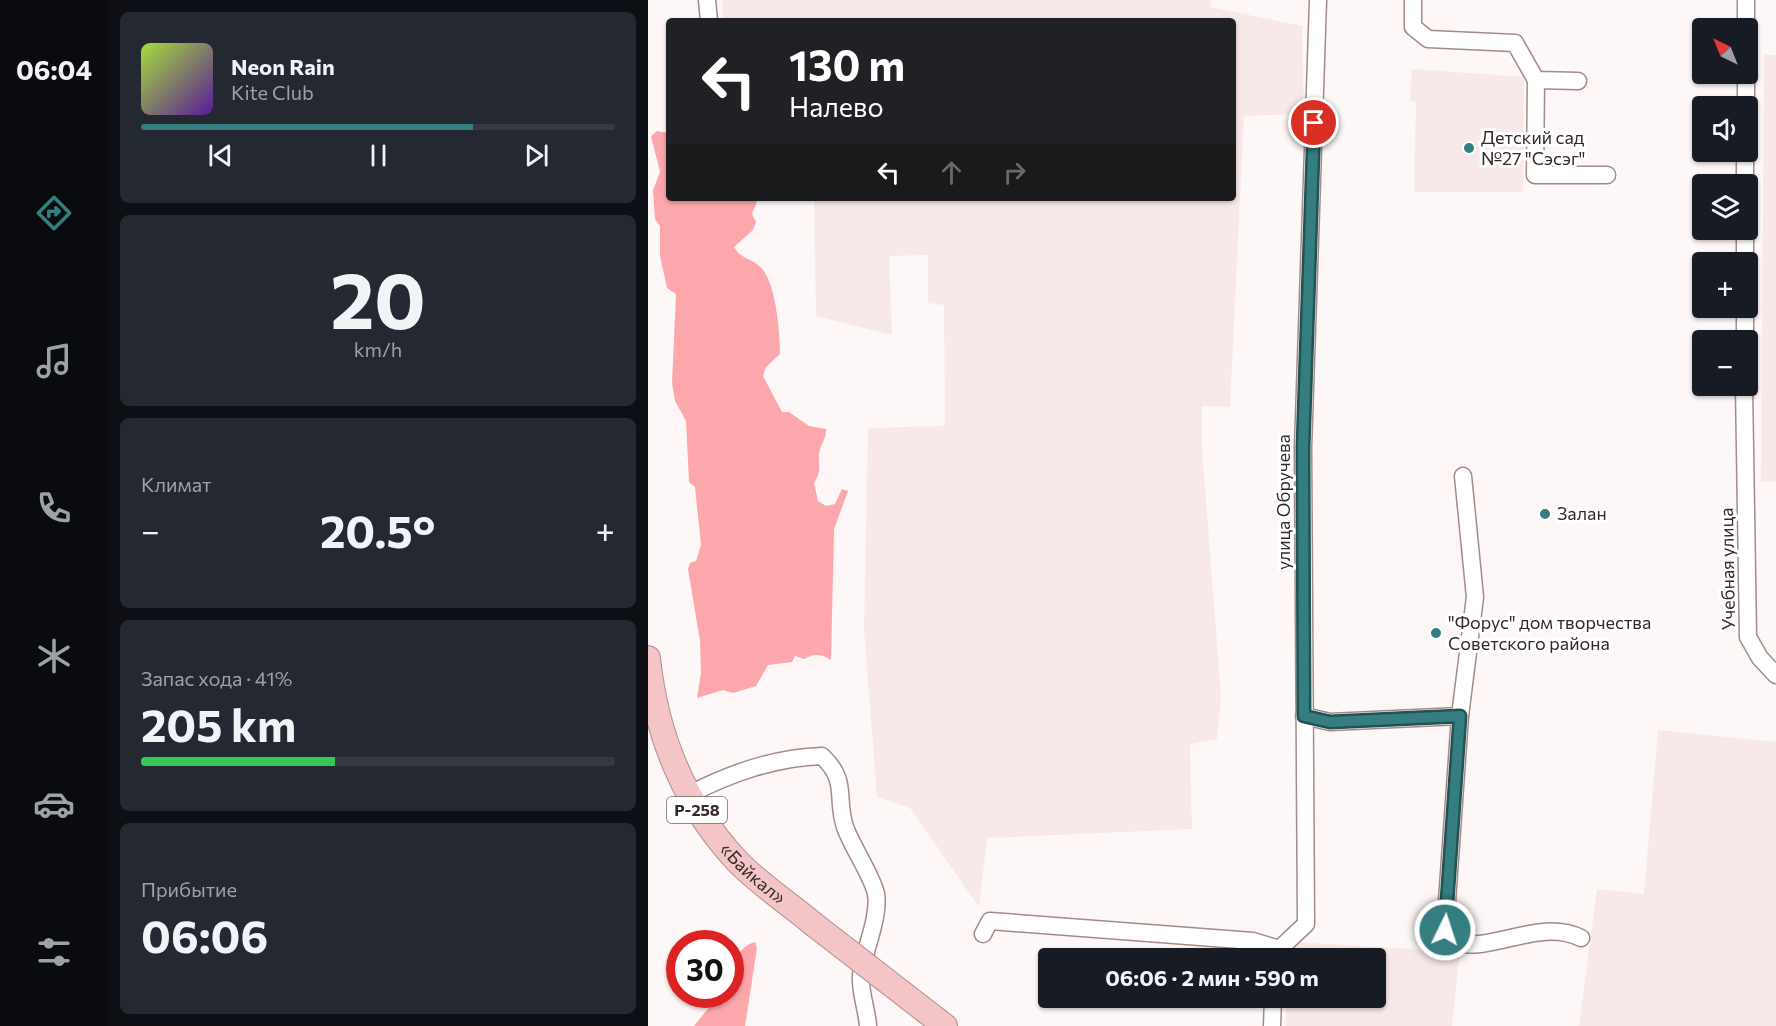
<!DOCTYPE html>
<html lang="ru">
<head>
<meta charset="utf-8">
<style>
	:root { --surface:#171b24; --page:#242831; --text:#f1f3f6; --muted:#9ea1a6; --line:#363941; --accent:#357e7f }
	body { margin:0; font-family:Commissioner,sans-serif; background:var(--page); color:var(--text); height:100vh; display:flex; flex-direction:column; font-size:22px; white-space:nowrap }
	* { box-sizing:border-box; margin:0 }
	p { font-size:20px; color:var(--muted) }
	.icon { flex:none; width:33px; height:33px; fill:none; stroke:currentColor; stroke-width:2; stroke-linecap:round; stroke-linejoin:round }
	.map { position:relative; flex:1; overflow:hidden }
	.panel { display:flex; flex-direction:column; gap:12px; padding:12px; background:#0d0f14; width:540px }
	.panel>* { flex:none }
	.guide { position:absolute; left:18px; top:18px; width:570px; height:183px; border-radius:6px; box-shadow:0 2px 4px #0004; background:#202124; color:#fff; overflow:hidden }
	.needle { width:39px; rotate:317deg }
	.tools { position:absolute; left:1044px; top:18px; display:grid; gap:12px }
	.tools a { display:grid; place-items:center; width:66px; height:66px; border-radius:6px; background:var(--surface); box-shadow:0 2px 4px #0004; font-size:30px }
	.speed { position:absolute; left:18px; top:930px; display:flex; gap:12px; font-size:30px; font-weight:700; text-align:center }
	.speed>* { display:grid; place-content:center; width:78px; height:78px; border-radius:50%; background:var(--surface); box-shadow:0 2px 4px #0004; line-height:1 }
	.speed .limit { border:9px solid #d22; background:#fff; color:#111 }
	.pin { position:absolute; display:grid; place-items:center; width:51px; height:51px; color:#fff; margin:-26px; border:3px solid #fff; border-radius:50%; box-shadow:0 2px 6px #0007 }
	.me { position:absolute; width:66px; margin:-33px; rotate:4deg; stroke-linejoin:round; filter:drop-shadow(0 0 4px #0008) }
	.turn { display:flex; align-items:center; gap:21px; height:126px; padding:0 24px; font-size:27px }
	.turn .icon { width:78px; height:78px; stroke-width:2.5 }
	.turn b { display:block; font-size:42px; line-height:51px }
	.lanes { display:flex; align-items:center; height:57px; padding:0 24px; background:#0003; justify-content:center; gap:30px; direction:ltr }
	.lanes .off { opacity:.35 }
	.big { font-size:45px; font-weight:700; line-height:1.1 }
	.panel .tile { flex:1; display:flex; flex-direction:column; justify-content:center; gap:9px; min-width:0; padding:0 21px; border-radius:9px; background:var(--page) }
	.panel .dial { align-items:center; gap:0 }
	.dial b { font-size:78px; line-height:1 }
	.song { display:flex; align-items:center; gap:18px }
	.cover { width:72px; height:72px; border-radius:9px; background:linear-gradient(135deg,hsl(80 70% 55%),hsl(270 70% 35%)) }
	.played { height:6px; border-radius:3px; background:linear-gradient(90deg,var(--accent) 70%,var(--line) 70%) }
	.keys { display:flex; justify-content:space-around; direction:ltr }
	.heat { display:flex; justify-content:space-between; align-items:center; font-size:33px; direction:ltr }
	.charge { height:9px; border-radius:4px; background:linear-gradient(90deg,#34c759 41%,var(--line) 0) }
	.trip { position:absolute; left:390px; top:948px; width:348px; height:60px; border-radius:6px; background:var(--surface); box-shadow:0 2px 4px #0004; font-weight:700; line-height:60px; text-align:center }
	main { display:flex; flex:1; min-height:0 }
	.dock { display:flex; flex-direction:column; width:108px; justify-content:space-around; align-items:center; background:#090b0e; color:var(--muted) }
	.dock .icon { width:42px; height:42px }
	.dock .current { color:var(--accent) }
	.dock b { font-size:27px; color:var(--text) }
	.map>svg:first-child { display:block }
</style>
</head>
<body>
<main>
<nav class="dock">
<b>06:04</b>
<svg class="icon current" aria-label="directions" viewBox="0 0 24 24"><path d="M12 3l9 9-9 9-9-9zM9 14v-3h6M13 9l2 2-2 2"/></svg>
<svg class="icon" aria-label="music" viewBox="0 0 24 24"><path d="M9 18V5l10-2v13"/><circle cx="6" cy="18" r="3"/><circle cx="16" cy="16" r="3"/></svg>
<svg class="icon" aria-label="phone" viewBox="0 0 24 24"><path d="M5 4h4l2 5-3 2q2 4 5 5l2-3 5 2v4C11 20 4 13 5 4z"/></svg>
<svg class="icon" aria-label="climate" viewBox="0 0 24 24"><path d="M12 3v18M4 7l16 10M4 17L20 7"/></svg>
<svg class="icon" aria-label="car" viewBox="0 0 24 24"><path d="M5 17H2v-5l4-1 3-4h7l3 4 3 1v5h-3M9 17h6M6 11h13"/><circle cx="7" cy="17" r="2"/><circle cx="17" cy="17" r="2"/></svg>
<svg class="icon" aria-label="filters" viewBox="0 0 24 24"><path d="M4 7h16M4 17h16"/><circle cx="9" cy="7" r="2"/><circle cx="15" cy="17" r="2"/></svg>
</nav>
<section class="panel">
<div class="tile">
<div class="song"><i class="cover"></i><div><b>Neon Rain</b><p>Kite Club</p></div></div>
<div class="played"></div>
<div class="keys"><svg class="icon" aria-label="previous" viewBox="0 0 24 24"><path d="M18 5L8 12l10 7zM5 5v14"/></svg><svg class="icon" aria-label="pause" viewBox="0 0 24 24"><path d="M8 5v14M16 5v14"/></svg><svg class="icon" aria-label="next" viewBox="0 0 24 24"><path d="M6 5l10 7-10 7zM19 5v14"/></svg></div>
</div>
<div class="tile dial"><b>20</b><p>km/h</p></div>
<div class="tile"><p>Климат</p>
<div class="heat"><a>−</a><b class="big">20.5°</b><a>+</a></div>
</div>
<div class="tile"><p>Запас хода · 41%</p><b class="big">205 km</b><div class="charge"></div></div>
<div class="tile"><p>Прибытие</p><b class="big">06:06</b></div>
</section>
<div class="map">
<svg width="1128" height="1026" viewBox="0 0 1128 1026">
	<rect width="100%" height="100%" fill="#fdf7f7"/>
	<g fill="#f8e9e9">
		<polygon points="74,0 563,0 563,7 654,26 656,114 596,116 582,407 554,406 554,449 573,696 569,739 542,744 544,829 339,838 331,907 262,808 229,797 216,629 220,428 297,426 296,305 280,303 280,255 241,256 244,335 168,316 166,198 585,198 585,21 75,21"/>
		<polygon points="1116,55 1128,55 1128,481 1113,482"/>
		<polygon points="764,69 876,77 875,192 766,192 768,103 762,101"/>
		<polygon points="1010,730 1128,742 1128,1026 931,1026 949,889 996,894"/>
		<polygon points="648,942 812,952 804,1026 638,1026 638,998 728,998 728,958 639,958 639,950"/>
	</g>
	<g fill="#fca7ab">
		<path d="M9 131 21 133V198H110L104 214 108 222 105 230 86 247C93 260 107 259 115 270 128 286 132 334 132 354L118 367 115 376 134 412H141L161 426 178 429C178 438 175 441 172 449 168 464 176 466 166 483L170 501 178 506 187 504 194 489 200 491 186 529 183 660C173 654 167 653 156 659L147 656 144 662 120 665 108 686 85 693 75 690 49 698 53 673 52 641 40 569 42 563 48 561 53 545 47 487 41 482 38 421 27 401 24 383 28 294 19 288 12 256V226L7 219 5 190 12 172 3 136Z"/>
		<path d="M107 942 109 948 97 1026H46L71 995 82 994C82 975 84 949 107 942Z"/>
	</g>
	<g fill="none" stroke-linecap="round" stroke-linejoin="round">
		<defs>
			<g id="minor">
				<polyline points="59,0 61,21"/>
				<polyline points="765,0 765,27 780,39 867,43 888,80 930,81"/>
				<polyline points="1098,28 1098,0"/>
				<polyline points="888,80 887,175 959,175"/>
				<polyline points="1098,106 1098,74"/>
				<polyline points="1097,184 1097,152"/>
				<polyline points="1097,262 1097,230"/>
				<polyline points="1097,340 1097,308"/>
				<polyline points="1096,386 1100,637 1112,658 1128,675"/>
				<path d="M815 476 827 597 812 716 797 930 806 943C848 952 891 918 933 938"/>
				<polyline points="656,716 682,722 812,716"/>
				<path d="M40 795C83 773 125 758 174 756 201 782 187 796 197 827 204 847 225 877 228 894 232 918 215 952 213 976 212 994 219 1009 220 1026"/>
				<polyline points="335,934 342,921 605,941 631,949"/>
				<polyline points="626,958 626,954 658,924 655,448 670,0"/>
				<polyline points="624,1026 625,998"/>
			</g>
			<g id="highway">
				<path id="s1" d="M0 658C8 735 36 804 89 861 111 884 139 902 164 923"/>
				<polyline points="262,999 297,1026"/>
			</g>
		</defs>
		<use href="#minor" stroke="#a48b8b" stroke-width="19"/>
		<use href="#highway" stroke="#b08e8f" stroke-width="26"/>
		<use href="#minor" stroke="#fff" stroke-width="16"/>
		<use href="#highway" stroke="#f3c5c6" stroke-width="24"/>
		<defs>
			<polyline id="highway-bridge" points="164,923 262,999"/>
		</defs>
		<use href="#highway-bridge" stroke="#b08e8f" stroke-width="26" stroke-linecap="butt"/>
		<use href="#highway-bridge" stroke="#f3c5c6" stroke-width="24"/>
	</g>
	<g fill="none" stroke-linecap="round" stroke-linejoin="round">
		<defs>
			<polyline id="route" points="666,123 655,448 656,716 682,722 812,716 797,930"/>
		</defs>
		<use href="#route" stroke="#225253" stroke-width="15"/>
		<use href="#route" stroke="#357e7f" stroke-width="10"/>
	</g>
	<g fill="#357e7f" stroke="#fff" stroke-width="2">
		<circle cx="821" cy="148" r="6"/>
		<circle cx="897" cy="514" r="6"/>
		<circle cx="788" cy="633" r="6"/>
	</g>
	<g text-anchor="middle" stroke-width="6" stroke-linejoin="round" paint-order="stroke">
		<rect fill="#fff" stroke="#706969" stroke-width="1.5" x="19" y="797" width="60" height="26" rx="4.5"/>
		<g font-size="16" font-weight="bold" fill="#332929">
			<text x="49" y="816">Р-258</text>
		</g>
		<g font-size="18" fill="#332929" stroke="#fff" text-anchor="start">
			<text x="833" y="144">Детский сад<tspan x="833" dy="21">№27 "Сэсэг"</tspan></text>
			<text x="909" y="520">Залан</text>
			<text x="800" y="629">"Форус" дом творчества<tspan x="800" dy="21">Советского района</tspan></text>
		</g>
		<g font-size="18" fill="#332929" stroke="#fff">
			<text transform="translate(636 502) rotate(-90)" y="6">улица Обручева</text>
			<text transform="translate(1080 569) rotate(-91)" y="6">Учебная улица</text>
			<text dy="6" stroke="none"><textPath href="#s1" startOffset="246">«Байкал»</textPath></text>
		</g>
	</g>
</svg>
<div class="tools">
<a><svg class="needle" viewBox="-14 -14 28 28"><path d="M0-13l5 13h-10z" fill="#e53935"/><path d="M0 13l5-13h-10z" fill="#9ea1a6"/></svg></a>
<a><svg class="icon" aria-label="sound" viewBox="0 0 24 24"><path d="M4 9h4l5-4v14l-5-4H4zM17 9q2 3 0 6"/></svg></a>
<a><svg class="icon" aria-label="layers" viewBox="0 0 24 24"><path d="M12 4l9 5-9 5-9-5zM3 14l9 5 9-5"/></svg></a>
<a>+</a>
<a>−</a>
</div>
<div class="speed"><div class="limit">30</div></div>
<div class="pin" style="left:666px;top:123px;background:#d93025"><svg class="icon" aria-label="arrive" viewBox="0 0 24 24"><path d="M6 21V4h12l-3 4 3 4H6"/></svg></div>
<svg class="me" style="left:797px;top:930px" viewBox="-20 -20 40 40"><circle r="17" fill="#357e7f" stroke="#fff" stroke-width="3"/><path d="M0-11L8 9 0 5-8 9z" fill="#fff"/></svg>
<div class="trip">06:06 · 2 мин · 590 m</div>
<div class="guide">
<div class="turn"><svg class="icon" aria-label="left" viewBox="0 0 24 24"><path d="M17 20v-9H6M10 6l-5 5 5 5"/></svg><div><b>130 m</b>Налево</div></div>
<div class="lanes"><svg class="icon" aria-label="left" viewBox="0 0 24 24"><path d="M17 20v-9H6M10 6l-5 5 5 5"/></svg><svg class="icon off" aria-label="ahead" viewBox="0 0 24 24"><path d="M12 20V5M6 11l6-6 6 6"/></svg><svg class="icon off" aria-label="right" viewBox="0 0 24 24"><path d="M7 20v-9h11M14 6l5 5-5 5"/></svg></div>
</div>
</div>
</main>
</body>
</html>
